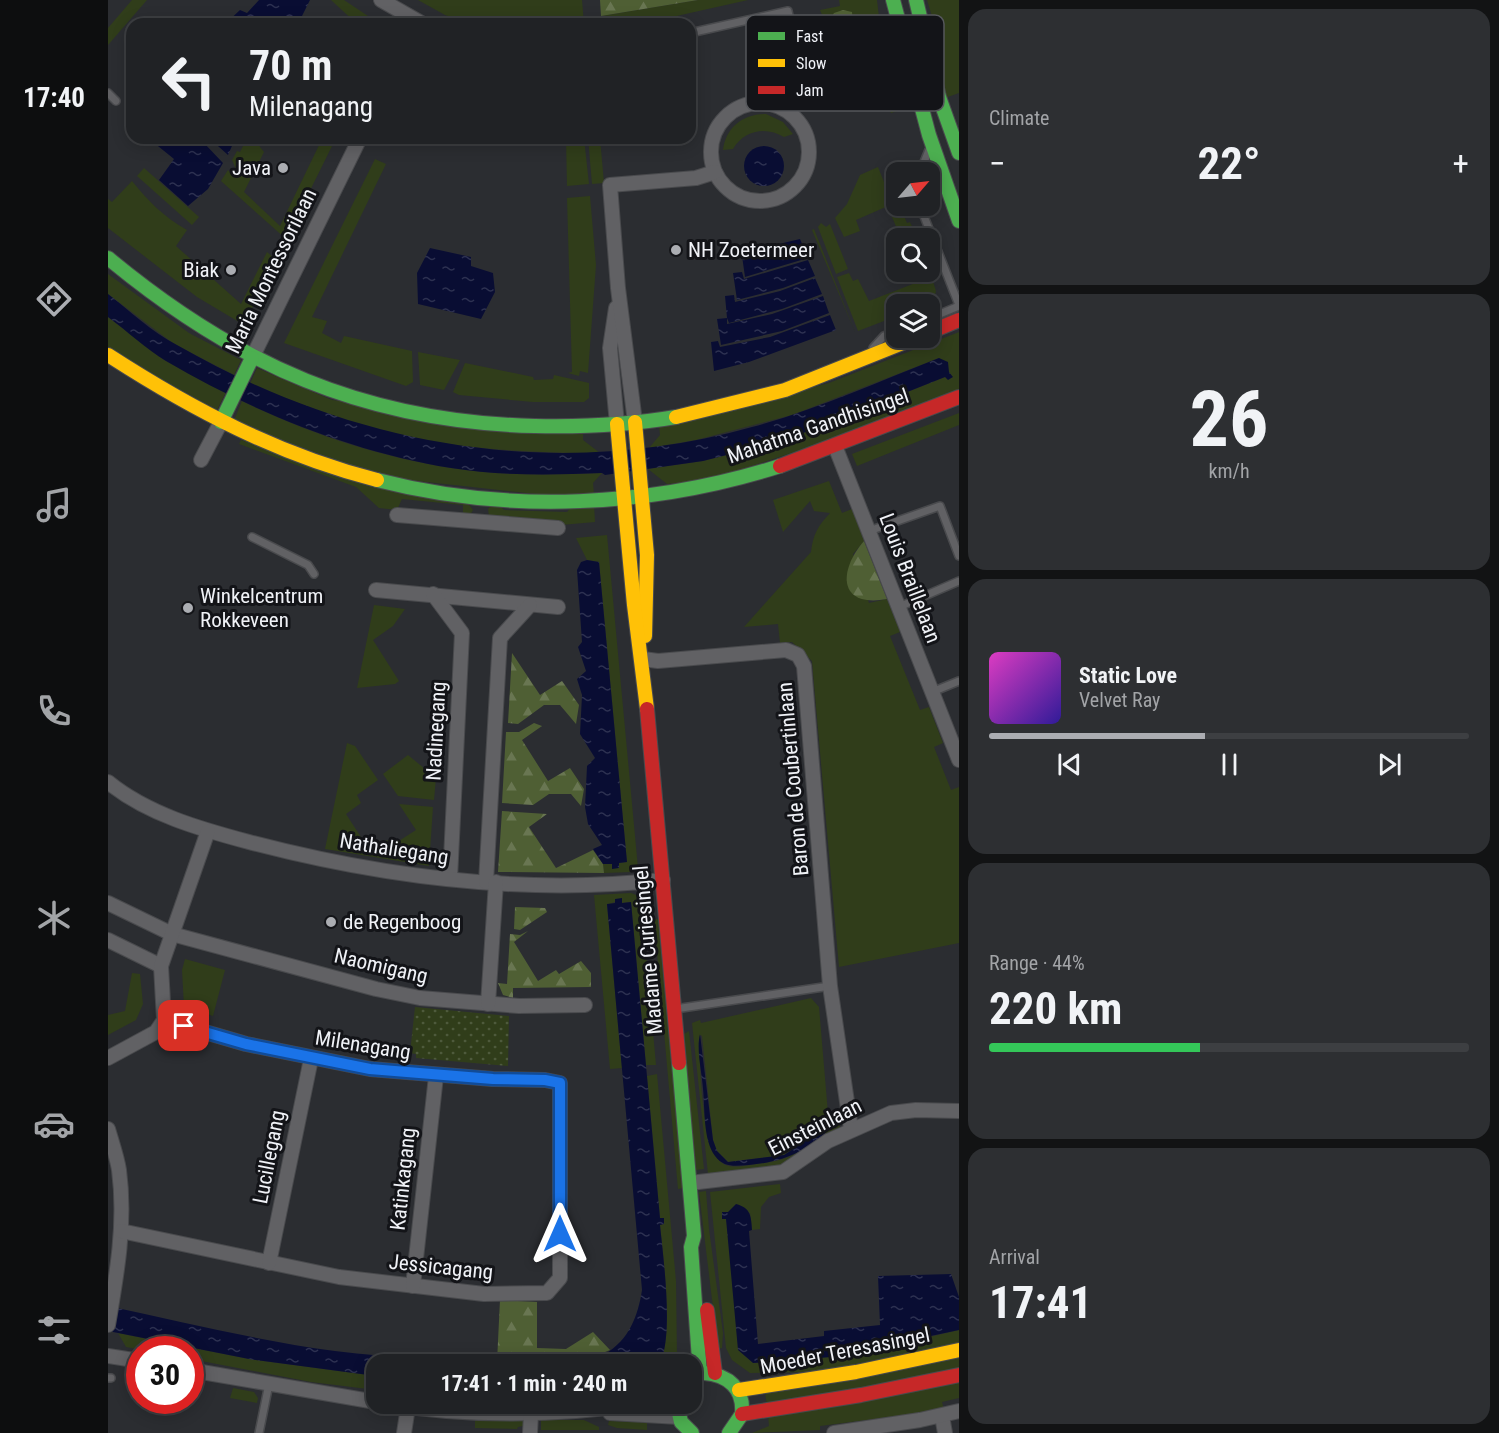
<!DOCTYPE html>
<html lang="en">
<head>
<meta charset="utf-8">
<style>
	:root { --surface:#202225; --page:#2d2f32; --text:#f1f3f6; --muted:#a2a4a7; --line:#3d3f42; --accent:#abadb2 }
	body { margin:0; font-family:"Roboto Condensed",sans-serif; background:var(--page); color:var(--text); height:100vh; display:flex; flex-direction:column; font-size:22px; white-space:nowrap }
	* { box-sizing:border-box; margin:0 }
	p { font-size:20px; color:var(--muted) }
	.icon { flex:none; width:33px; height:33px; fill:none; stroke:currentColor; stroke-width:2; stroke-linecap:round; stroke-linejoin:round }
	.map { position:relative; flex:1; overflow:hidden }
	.side { display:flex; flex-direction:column; gap:9px; padding:9px; background:#121314; width:540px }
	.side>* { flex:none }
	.banner { position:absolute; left:18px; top:18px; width:570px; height:126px; border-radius:18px; box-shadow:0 3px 15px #0003,0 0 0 2px var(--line); background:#202225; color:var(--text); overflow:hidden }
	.needle { width:39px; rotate:62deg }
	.controls { position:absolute; left:778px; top:162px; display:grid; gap:12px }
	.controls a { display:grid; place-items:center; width:54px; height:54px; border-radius:12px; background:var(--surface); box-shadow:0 3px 15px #0003,0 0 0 2px var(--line); font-size:30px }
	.speed { position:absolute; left:18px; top:1336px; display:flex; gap:12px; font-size:30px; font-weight:700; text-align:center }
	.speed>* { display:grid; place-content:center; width:78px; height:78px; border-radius:50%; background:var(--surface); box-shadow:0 3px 15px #0003,0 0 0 2px var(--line); line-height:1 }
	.speed .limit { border:9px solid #d22; background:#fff; color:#111 }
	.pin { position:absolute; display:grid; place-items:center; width:51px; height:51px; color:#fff; margin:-26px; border-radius:12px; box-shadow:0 3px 9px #0006 }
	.me { position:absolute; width:66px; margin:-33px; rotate:0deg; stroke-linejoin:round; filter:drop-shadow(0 0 4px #0008) }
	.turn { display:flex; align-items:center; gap:21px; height:126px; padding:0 24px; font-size:27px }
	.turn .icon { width:78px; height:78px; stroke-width:2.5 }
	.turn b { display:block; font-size:42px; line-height:51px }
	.big { font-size:45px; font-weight:700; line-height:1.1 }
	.side .card { flex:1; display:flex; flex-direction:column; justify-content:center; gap:9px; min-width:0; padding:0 21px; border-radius:18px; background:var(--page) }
	.side .dial { align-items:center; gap:0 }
	.dial b { font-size:78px; line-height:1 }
	.song { display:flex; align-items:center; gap:18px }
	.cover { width:72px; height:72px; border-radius:9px; background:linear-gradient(135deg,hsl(310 70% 55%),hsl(250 70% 35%)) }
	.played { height:6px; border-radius:3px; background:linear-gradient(90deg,var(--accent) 45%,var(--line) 45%) }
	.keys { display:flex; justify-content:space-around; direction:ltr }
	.heat { display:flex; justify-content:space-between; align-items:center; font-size:33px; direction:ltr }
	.charge { height:9px; border-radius:4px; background:linear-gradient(90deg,#34c759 44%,var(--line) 0) }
	.trip { position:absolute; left:258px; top:1354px; width:336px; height:60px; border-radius:18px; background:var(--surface); box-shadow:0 3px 15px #0003,0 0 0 2px var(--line); font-weight:700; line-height:60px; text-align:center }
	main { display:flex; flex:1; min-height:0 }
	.tab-bar { display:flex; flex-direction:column; width:108px; justify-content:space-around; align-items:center; background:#0d0e0f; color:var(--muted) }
	.tab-bar .icon { width:42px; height:42px }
	.tab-bar .on { color:var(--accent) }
	.tab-bar b { font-size:27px; color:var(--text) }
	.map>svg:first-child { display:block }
</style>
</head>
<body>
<main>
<nav class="tab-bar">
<b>17:40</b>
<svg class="icon on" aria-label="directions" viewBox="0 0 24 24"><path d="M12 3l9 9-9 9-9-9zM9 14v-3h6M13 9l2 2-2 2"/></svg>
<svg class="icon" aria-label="music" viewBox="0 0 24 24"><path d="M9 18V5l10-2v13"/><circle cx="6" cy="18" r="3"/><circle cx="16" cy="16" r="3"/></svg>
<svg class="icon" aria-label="phone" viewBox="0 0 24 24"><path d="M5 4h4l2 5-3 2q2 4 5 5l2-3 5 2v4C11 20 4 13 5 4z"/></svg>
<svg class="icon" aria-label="climate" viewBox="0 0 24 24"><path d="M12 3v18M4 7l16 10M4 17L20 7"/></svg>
<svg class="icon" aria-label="car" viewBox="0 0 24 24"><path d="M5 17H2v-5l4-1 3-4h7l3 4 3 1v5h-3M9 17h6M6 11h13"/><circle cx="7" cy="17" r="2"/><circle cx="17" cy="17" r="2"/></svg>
<svg class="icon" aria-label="filters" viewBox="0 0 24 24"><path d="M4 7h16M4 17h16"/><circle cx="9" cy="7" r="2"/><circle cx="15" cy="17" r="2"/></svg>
</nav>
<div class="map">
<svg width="851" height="1433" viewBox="0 0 851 1433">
	<defs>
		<pattern id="forest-firs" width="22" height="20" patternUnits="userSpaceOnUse" patternTransform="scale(1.5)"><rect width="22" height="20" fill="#4f5f34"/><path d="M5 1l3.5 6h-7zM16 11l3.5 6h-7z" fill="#697652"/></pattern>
		<pattern id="park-dots" width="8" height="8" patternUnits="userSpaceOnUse" patternTransform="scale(1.5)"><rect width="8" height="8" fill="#303d1a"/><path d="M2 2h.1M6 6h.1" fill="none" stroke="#4e5a3c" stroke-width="1.8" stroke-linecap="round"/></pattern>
		<pattern id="water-ripples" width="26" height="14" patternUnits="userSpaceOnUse" patternTransform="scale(1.5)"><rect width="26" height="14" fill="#090d33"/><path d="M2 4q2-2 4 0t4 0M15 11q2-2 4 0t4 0" fill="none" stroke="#2d3151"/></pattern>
	</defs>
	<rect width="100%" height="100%" fill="#2b2d31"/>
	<g fill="#303d1a">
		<polygon points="24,0 39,0 0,45 0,28"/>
		<polygon points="223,0 236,0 272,24 249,24"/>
		<polygon points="310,0 474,0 476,24 363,24 337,15"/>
		<polygon points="590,0 640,0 533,24 526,24 524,18 507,24 494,24 493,16"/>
		<path d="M731 0H769L776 60 789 111 783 113C776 95 766 102 752 100L746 86 753 92 758 46 746 37V31L721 17 717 22 712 10 732 6Z"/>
		<polygon points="819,0 851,0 851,93 837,98 829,48 833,46"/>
		<path d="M658 114 675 122 685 134 676 137C658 126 636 130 625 149L615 150C618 127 635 114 658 114Z"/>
		<polygon points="139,138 145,138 156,152 136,192 172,226 213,141 209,138 227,140 178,239 113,181 120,170 124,175 128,169 124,160 129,151 132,152"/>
		<polygon points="458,138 476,138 481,184 459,186"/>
		<polygon points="480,138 492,138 496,183 484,184"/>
		<polygon points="267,159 278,164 204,317 219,321 214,333 233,343 236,336 304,351 305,382 298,386 176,343"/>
		<polygon points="770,167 776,182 782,179 789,202 748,220 752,231 736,237 727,218 739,204 752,175"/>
		<polygon points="36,168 91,217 84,225 29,176"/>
		<path d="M24 181C40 201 56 217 79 230L68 246 133 304 159 252 167 259 136 325 89 297 0 228V199L4 202Z"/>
		<polygon points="482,196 488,265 480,373 472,371 471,376 460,373 464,372 459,198"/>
		<polygon points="792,206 799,223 802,222 809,238 793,238 781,210"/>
		<polygon points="713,223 718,227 722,224 740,269 728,274 710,227"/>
		<polygon points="706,229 747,332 704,230"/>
		<path d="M806 272H818L820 276 823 275 828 291C825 309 803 304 789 304V316L750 331 729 277 741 273 745 281 750 279 761 301 810 282Z"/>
		<polygon points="0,274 81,333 133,360 126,375 66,344 0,294"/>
		<polygon points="0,317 56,360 118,392 107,414 0,348"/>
		<polygon points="851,332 851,389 708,445 598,481 559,484 540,469 595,461 650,447 701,431 837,377 841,372 831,358 684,415 588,440 541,448 552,435 551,425 721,383"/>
		<polygon points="310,352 352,360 336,390 312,385"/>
		<polygon points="357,363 425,377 426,380 445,379 446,375 481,383 481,398 476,402 425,402 351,395 345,392"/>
		<path d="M149 368 224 400 475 431V440L492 453C421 453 351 449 282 434 236 423 192 403 148 387L142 384Z"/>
		<path d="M134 401C199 433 272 457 343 468 392 476 444 475 494 473L485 483 486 494H428L301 480 242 465 125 423Z"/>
		<polygon points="851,413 851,425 749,466 744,454"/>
		<polygon points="133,440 359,502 365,510 362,515 355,514 355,505 294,499 289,510 271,508 248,487 131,444"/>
		<path d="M721 481 734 513 744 509 756 541 745 554 761 603 779 599 792 632 782 636 812 710 821 707 835 743 826 747 843 790 851 787V943L731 967 704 661 684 642 672 643 670 624 636 627 703 552C705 534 710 526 722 513L706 511 702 501 675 532 665 500Z"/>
		<polygon points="385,503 389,503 396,510 459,512 466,504 486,504 487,522 453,525 381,516 380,509"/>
		<polygon points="499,535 530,868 524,872 496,873 495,864 504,864 504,868 511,868 510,863 519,862 491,562 479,560 468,538"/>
		<polygon points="266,605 297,609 285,626 265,640 291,681 287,684 249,688"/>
		<polygon points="239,743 247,746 270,780 249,795 253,803 238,814 262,851 279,840 283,846 308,830 291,804 325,807 321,866 217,849"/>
		<polygon points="300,755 328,778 326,800 290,796 275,774"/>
		<polygon points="523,893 533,897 548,1065 538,1065 523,902 514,903 514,899 499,905 514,1068 502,1069 486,895"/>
		<polygon points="546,919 550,919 575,1188 570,1189"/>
		<polygon points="77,959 117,970 105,1016 76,1007 74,970"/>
		<polygon points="24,973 32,974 35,1004 28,1020 0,1035 0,1015 17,1011"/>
		<path d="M703 998 711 1007 721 1125 676 1155 620 1162 609 1151 605 1140 594 1036 592 1035C591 1060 593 1156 618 1165 628 1169 645 1164 655 1163 681 1161 708 1144 725 1125V1111L731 1110 732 1127 682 1163 668 1167 600 1174 584 1023 592 1020 593 1023Z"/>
		<polygon points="581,1031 596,1169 588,1170 576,1034"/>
		<path d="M549 1074 568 1281 569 1358 564 1365H550C567 1343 555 1255 552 1225L556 1224 552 1218 539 1076Z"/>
		<path d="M672 1184 673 1193 661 1197 653 1207 652 1229 644 1230 642 1213H614V1219H618L645 1363C715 1361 783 1346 851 1330V1343L708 1372 642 1373 624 1360 618 1348 602 1192Z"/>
		<polygon points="598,1191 601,1229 615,1333 614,1348 610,1349 591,1192"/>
		<polygon points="10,1333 141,1359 268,1376 268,1390 203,1382 83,1359 82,1350 34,1350 18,1347"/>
		<polygon points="851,1357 851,1370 659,1406 657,1393"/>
		<polygon points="851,1379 851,1398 834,1402 836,1410 712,1426 712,1430 644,1433 661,1426 660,1415"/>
		<polygon points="125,1388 146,1392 150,1398 149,1403 122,1398"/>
		<polygon points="367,1418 415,1419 415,1426 410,1427 409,1429 367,1428"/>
		<polygon points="433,1420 476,1420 491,1427 491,1430 433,1430"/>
		<polygon points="501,1421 539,1422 539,1430 509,1428 500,1425"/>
	</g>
	<g fill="url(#forest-firs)">
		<polygon points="492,0 590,0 493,16"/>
		<path d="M735 10 744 12 746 37C766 55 764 61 767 87L762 92H752L746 85 721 21 726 13Z"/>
		<path d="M756 541 779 599C730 608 730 571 756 541Z"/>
		<polygon points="404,653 432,695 454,681 471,705 468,724 452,705 436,705 410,724 400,723"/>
		<polygon points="426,723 434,726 414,740 440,781 462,768 476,789 473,806 463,794 441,794 425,805 394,803 398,732 411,732"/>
		<polygon points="394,811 439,814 421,827 448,868 485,850 495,864 496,873 390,872"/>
		<polygon points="407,907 437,908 439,912 412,930 406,929"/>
		<polygon points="420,931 406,942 430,981 448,970 451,974 473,961 483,973 483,987 405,988 405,998 395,995 390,983 399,984 402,934 412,935"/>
		<polygon points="392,1300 429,1302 429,1348 458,1349 485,1332 502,1350 470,1363 389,1362"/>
	</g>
	<polygon fill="url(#park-dots)" points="307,1007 401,1016 400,1066 308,1058 308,1054 302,1053"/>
	<g fill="url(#water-ripples)">
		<polygon points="151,0 202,0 190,24 117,24 132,10 139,13"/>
		<polygon points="40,138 100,138 96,143 115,163 100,189 80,206 51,180 66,159"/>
		<polygon points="101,138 134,138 132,143 127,139 120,155"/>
		<circle cx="656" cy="166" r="20"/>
		<polygon points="692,239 700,258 637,277 633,249 658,247"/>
		<polygon points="322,248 363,257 363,266 385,273 387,292 373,319 310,304 309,273"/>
		<polygon points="700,260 707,276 675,288 629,300 625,273 634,272 636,279"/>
		<polygon points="707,278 714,294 674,309 621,323 619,318 619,324 664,314 715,296 721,313 674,331 613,345 609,319 619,318 617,296 626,295 627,302 631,301 672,291"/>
		<path d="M0 294C22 311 44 332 69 345 247 447 445 482 644 427 708 410 769 382 831 358L840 362 841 372 845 377 840 380 837 377 701 431 650 447 595 461 497 475 494 473C444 475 392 476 343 468 244 452 145 412 58 361 38 349 19 331 0 317Z"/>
		<polygon points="722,315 728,330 641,362 606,371 603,342 610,341 612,347 662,337"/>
		<polygon points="479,560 491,562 519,862 511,863 511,868 504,869 504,864 495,864 485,849 494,845 480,824 477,807 479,766 487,758 472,734 474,695 469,679 478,671 470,647 474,642 469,570 473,562"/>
		<path d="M514 898V903L523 902 552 1218H556V1224L552 1225C555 1255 567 1344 550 1365H268V1376L141 1359 0 1331V1306C75 1322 151 1341 227 1351 286 1358 345 1361 404 1363 433 1364 471 1370 497 1354 521 1340 530 1316 534 1290L499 904 507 903V899Z"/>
		<path d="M592 1034 605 1140 609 1151 620 1162 676 1155 721 1125 720 1111H725V1125C702 1151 675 1162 641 1165 627 1166 616 1168 607 1156 595 1140 597 1109 595 1089 594 1072 588 1050 592 1034Z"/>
		<path d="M628 1204C643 1208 643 1216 644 1230L641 1231 650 1344 716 1336V1331L772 1325 770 1276 843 1274 851 1297V1330L724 1357 645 1363 630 1350 618 1219H614V1212H620Z"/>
	</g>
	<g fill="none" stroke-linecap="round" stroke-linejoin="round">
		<defs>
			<g id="lane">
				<polyline points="582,33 680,11 685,35 682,45"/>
				<polyline points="0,93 8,101"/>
				<polyline points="812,172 821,150"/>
				<polyline points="812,206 851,305"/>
				<polyline points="822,318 851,306"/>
				<polyline points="765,348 776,336 789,331"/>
				<polyline points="761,531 832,506 851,556"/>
				<polyline points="144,537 200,565 206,574"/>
				<polyline points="791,607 851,581"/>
				<polyline points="824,692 851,681"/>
				<polyline points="567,1009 722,986"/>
				<polyline points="0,1378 3,1378"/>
				<polyline points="151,1433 161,1384"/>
			</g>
			<g id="street">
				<polyline points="273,0 315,24"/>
				<circle cx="652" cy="152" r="49"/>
				<polyline points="508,308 502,348 509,424"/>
				<polyline points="144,358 252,138"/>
				<polyline points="527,422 510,288 502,185 588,178 607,172"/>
				<polyline points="727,446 851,760"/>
				<polyline points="93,460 113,422"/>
				<polyline points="289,515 450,528"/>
				<polyline points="268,590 450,607"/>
				<polyline points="325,594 354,633 342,879"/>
				<polyline points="535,659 550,661 678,650 690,655 696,666 722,986 743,1129"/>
				<path d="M0 782C39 814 92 829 141 842 274 877 417 895 555 880"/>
				<polyline points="378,882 392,638 422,605"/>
				<polyline points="0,903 64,934 268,989 312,998 411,1006 477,1005"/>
				<polyline points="0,940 53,966"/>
				<polyline points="380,1004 388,882"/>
				<polyline points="0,1058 48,1032 56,1020 53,966 100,831"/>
				<path d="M0 1129C4 1143 9 1157 11 1170 18 1222 9 1274 0 1325"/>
				<polyline points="582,1183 675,1172 720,1141 783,1113 808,1110 851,1111"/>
				<polyline points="13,1231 231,1277 376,1294 439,1293 452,1278 452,1083 437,1080 385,1079 262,1069 138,1044 56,1020"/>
				<polyline points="161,1263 203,1059"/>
				<polyline points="305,1286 328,1076"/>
				<polyline points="0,1356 32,1361"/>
				<polyline points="82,1370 268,1402"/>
				<path d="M282 1404C359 1417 451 1416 528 1404"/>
				<polyline points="502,1413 571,1417"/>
				<polyline points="834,1416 837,1433"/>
				<polyline points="296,1433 300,1407"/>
				<polyline points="422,1433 423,1414"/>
				<polyline points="726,1433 812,1420 851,1411"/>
			</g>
			<g id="fast">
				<polyline points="785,0 821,135 851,221"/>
				<polyline points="808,0 831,97 851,153"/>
				<path d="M0 258C129 365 257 422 427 426 474 427 521 425 568 417"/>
				<polyline points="113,422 144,358"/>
				<path d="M269 480C401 514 543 507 672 466"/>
				<polyline points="571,1063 586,1236 583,1247 592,1374"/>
				<path d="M596 1373C621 1375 636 1389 634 1414L621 1433"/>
				<polyline points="569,1404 573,1422 584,1433"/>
			</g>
			<g id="slow">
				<path d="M0 355C85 410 171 455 269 480"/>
				<polyline points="568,417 677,390 807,338"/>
				<polyline points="527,422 539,555 537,636"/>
				<polyline points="509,424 526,605 539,709"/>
				<polyline points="631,1390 748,1372 851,1350"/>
			</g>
			<g id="jam">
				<polyline points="822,332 851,320"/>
				<polyline points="672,466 851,397"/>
				<polyline points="539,709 571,1063"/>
				<polyline points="599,1310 607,1373"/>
				<polyline points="634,1414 753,1395 851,1375"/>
			</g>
		</defs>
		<use href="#lane" stroke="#494a4d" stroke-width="10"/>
		<use href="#street" stroke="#494a4d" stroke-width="16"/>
		<use href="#fast" stroke="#494a4d" stroke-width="16"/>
		<use href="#slow" stroke="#494a4d" stroke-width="16"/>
		<use href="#jam" stroke="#494a4d" stroke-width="16"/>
		<use href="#lane" stroke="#616164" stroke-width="7"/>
		<use href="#street" stroke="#616164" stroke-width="14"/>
		<use href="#fast" stroke="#4caf50" stroke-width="14"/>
		<use href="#slow" stroke="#ffc107" stroke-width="14"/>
		<use href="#jam" stroke="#c62828" stroke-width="14"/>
	</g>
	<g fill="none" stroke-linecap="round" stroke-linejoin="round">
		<defs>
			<polyline id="route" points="76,1026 138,1044 262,1069 385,1079 437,1080 452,1083 452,1234"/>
		</defs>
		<use href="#route" stroke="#114b97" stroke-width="15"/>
		<use href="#route" stroke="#1a73e8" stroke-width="10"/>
	</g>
	<g fill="#abadb2" stroke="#131418" stroke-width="2">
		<circle cx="175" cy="168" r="6"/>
		<circle cx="568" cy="250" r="6"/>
		<circle cx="123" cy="270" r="6"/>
		<circle cx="80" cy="608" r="6"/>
		<circle cx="223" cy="922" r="6"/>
	</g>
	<g text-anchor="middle" stroke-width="6" stroke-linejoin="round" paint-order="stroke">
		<g font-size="21" fill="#f0f2f7" stroke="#131418" text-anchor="start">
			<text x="163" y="175" text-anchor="end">Java</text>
			<text x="580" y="257">NH Zoetermeer</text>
			<text x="111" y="277" text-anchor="end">Biak</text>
			<text x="92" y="603">Winkelcentrum<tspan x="92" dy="24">Rokkeveen</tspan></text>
			<text x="235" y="929">de Regenboog</text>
		</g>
		<g font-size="21" fill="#f0f2f7" stroke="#131418">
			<text transform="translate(163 271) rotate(-64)" y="7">Maria Montessorilaan</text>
			<text transform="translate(710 426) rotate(-19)" y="7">Mahatma Gandhisingel</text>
			<text transform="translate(802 578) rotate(69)" y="7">Louis Braillelaan</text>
			<text transform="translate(328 731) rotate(-87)" y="7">Nadinegang</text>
			<text transform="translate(685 779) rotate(-95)" y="7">Baron de Coubertinlaan</text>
			<text transform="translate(286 849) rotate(9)" y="7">Nathaliegang</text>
			<text transform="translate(540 950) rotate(-95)" y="7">Madame Curiesingel</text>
			<text transform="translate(273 966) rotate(13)" y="7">Naomigang</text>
			<text transform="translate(255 1045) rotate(9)" y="7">Milenagang</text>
			<text transform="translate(707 1127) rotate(-27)" y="7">Einsteinlaan</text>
			<text transform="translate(161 1157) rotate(-79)" y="7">Lucillegang</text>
			<text transform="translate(295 1179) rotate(-84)" y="7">Katinkagang</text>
			<text transform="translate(333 1267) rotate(6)" y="7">Jessicagang</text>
			<text transform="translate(737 1351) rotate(-11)" y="7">Moeder Teresasingel</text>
		</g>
	</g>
	<rect x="638" y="15" width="198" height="96" rx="9" fill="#131418" stroke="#55575b" stroke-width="1.5"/>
	<rect x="650" y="32" width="27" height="8" fill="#4caf50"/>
	<rect x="650" y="59" width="27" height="8" fill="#ffc107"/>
	<rect x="650" y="86" width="27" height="8" fill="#c62828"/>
	<g font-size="16" fill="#f0f2f7">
		<text x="688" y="42">Fast</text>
		<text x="688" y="69">Slow</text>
		<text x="688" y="96">Jam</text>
	</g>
</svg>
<div class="controls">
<a><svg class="needle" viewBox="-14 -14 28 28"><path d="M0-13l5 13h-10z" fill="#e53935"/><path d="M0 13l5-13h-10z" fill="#a2a4a7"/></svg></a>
<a><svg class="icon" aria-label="search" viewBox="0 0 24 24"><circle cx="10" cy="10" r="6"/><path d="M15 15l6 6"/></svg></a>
<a><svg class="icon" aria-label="layers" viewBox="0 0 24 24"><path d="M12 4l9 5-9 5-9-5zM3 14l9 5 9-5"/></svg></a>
</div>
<div class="speed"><div class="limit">30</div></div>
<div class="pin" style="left:76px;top:1026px;background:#d93025"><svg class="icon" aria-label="arrive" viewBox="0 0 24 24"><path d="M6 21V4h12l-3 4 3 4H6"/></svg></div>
<svg class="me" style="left:452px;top:1234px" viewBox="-20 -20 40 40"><path d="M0-17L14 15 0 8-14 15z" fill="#1a73e8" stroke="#fff" stroke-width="4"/></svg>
<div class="trip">17:41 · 1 min · 240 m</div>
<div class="banner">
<div class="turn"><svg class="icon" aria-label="left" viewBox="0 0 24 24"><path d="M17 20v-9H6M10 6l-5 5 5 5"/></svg><div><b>70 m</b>Milenagang</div></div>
</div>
</div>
<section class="side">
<div class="card"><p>Climate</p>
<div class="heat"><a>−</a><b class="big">22°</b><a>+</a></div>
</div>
<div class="card dial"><b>26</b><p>km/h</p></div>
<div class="card">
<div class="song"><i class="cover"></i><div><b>Static Love</b><p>Velvet Ray</p></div></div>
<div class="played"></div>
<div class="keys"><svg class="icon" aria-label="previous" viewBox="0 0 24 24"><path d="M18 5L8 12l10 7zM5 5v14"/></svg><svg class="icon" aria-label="pause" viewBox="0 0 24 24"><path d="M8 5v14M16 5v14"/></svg><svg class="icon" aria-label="next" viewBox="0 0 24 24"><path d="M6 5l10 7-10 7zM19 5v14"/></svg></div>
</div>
<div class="card"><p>Range · 44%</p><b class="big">220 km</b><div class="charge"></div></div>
<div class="card"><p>Arrival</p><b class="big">17:41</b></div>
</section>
</main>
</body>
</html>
